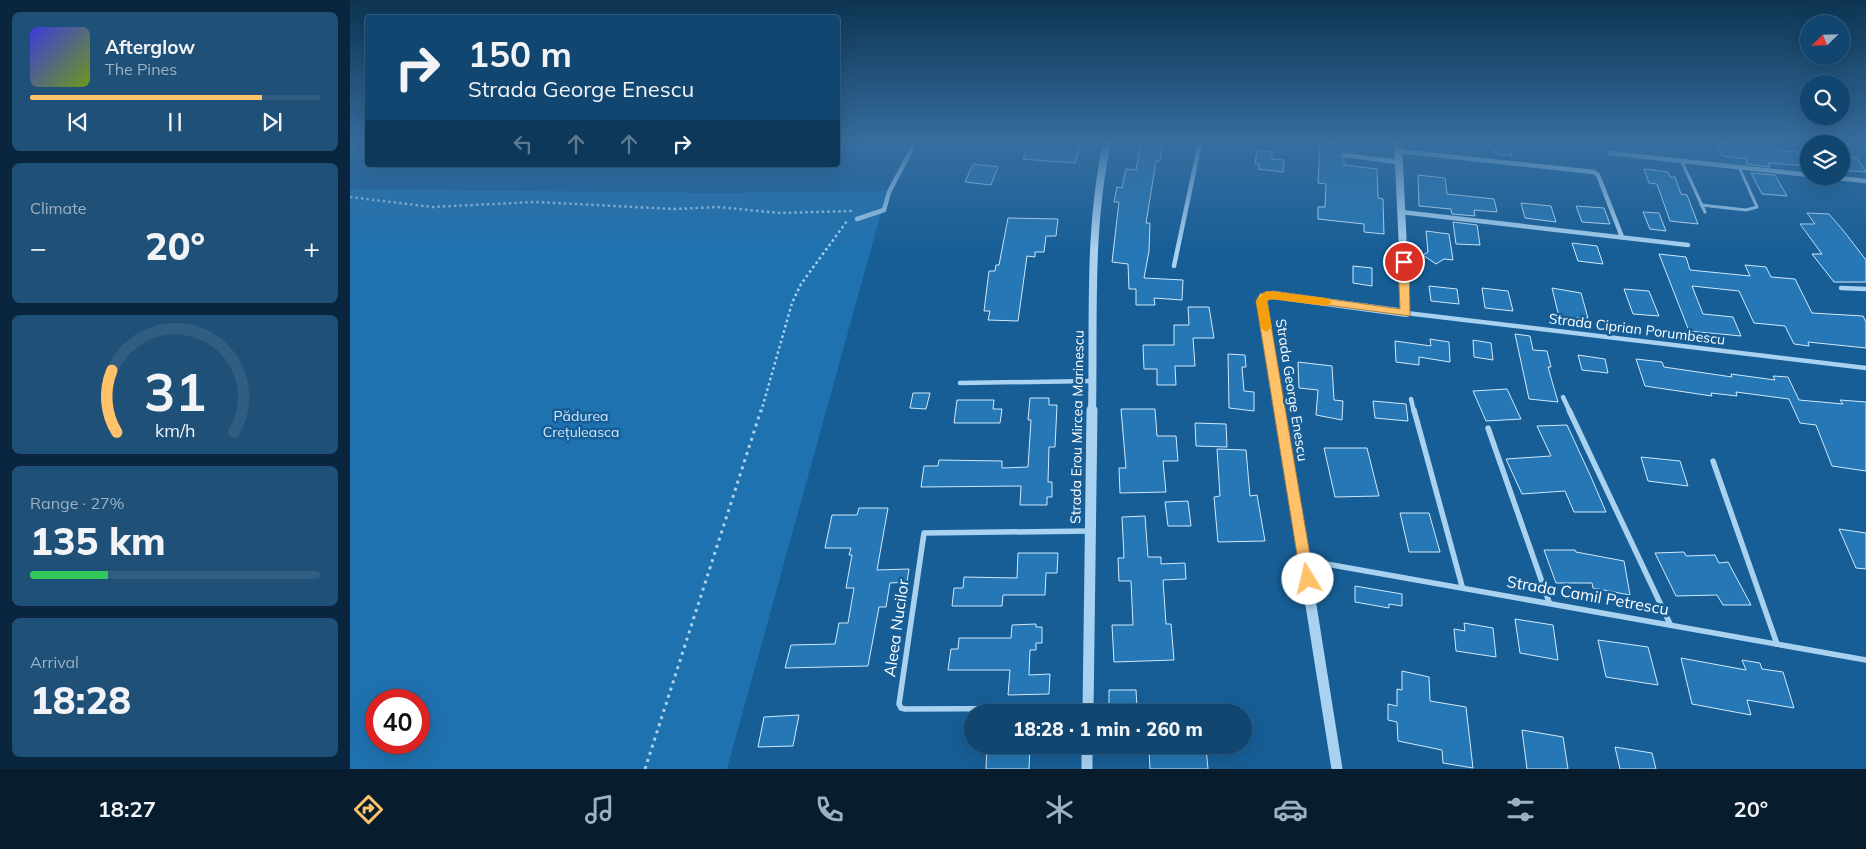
<!DOCTYPE html>
<html lang="en">
<head>
<meta charset="utf-8">
<style>
	:root { --surface:#114670; --page:#1e5078; --text:#f1f3f6; --muted:#9cb1c3; --line:#305e83; --accent:#ffc169 }
	body { margin:0; font-family:Mulish,sans-serif; background:var(--page); color:var(--text); height:100vh; display:flex; flex-direction:column; font-size:19px; white-space:nowrap }
	* { box-sizing:border-box; margin:0 }
	p { font-size:16px; color:var(--muted) }
	.icon { flex:none; width:28px; height:28px; fill:none; stroke:currentColor; stroke-width:2; stroke-linecap:round; stroke-linejoin:round }
	.map { position:relative; flex:1; overflow:hidden }
	.drawer { display:flex; flex-direction:column; gap:12px; padding:12px; background:#09263e; width:350px }
	.drawer>* { flex:none }
	.top-card { position:absolute; left:15px; top:15px; width:475px; height:152px; border-radius:5px; box-shadow:0 5px 20px #0002,0 0 0 1px var(--line); background:#114670; color:var(--text); overflow:hidden }
	.needle { width:32px; rotate:247deg }
	.tools { position:absolute; left:1450px; top:15px; display:grid; gap:10px }
	.tools a { display:grid; place-items:center; width:50px; height:50px; border-radius:50%; background:var(--surface); box-shadow:0 5px 20px #0002,0 0 0 1px var(--line); font-size:25px }
	.speed { position:absolute; left:15px; top:689px; display:flex; gap:10px; font-size:25px; font-weight:700; text-align:center }
	.speed>* { display:grid; place-content:center; width:65px; height:65px; border-radius:50%; background:var(--surface); box-shadow:0 5px 20px #0002,0 0 0 1px var(--line); line-height:1 }
	.speed .limit { border:8px solid #d22; background:#fff; color:#111 }
	.pin { position:absolute; display:grid; place-items:center; width:42px; height:42px; color:#fff; margin:-21px; border:2px solid #fff; border-radius:50%; box-shadow:0 1px 5px #0007 }
	.me { position:absolute; width:55px; margin:-28px; rotate:351deg; stroke-linejoin:round; filter:drop-shadow(0 0 4px #0008) }
	.turn { display:flex; align-items:center; gap:18px; height:105px; padding:0 20px; font-size:22px }
	.turn .icon { width:65px; height:65px; stroke-width:2.5 }
	.turn b { display:block; font-size:35px; line-height:42px }
	.lanes { display:flex; align-items:center; height:48px; padding:0 20px; background:#0003; justify-content:center; gap:25px; direction:ltr }
	.lanes .off { opacity:.35 }
	.big { font-size:38px; font-weight:800; line-height:1.1 }
	.drawer .tile { flex:1; display:flex; flex-direction:column; justify-content:center; gap:8px; min-width:0; padding:0 18px; border-radius:8px; background:var(--page) }
	.drawer .dial { align-items:center; gap:0 }
	.dial svg { height:130px; overflow:visible; fill:none; stroke:var(--line); stroke-width:7; stroke-linecap:round; text-anchor:middle }
	.dial text { fill:var(--text); stroke:none }
	.song { display:flex; align-items:center; gap:15px }
	.cover { width:60px; height:60px; border-radius:8px; background:linear-gradient(135deg,hsl(240 70% 55%),hsl(80 70% 35%)) }
	.played { height:5px; border-radius:2px; background:linear-gradient(90deg,var(--accent) 80%,var(--line) 80%) }
	.keys { display:flex; justify-content:space-around; direction:ltr }
	.heat { display:flex; justify-content:space-between; align-items:center; font-size:28px; direction:ltr }
	.charge { height:8px; border-radius:4px; background:linear-gradient(90deg,#34c759 27%,var(--line) 0) }
	.trip { position:absolute; left:614px; top:704px; width:288px; height:50px; border-radius:25px; background:var(--surface); box-shadow:0 5px 20px #0002,0 0 0 1px var(--line); font-weight:800; line-height:50px; text-align:center }
	.menu { display:flex; height:80px; justify-content:space-around; align-items:center; background:#071c2d; color:var(--muted) }
	.menu .icon { width:35px; height:35px }
	.menu .active { color:var(--accent) }
	.menu b { font-size:22px; color:var(--text) }
	main { display:flex; flex:1; min-height:0 }
	.map>svg:first-child { display:block }
</style>
</head>
<body>
<main>
<section class="drawer">
<div class="tile">
<div class="song"><i class="cover"></i><div><b>Afterglow</b><p>The Pines</p></div></div>
<div class="played"></div>
<div class="keys"><svg class="icon" aria-label="previous" viewBox="0 0 24 24"><path d="M18 5L8 12l10 7zM5 5v14"/></svg><svg class="icon" aria-label="pause" viewBox="0 0 24 24"><path d="M8 5v14M16 5v14"/></svg><svg class="icon" aria-label="next" viewBox="0 0 24 24"><path d="M6 5l10 7-10 7zM19 5v14"/></svg></div>
</div>
<div class="tile"><p>Climate</p>
<div class="heat"><a>−</a><b class="big">20°</b><a>+</a></div>
</div>
<div class="tile dial"><svg viewBox="0 0 100 80">
<path d="M14 69A42 42 0 1 1 86 69"/>
<path d="M14 69A42 42 0 0 1 11 31" stroke="#ffc169"/>
<text x="50" y="56" font-size="32" font-weight="700">31</text>
<text x="50" y="72" font-size="11">km/h</text>
</svg></div>
<div class="tile"><p>Range · 27%</p><b class="big">135 km</b><div class="charge"></div></div>
<div class="tile"><p>Arrival</p><b class="big">18:28</b></div>
</section>
<div class="map">
<svg width="1516" height="769" viewBox="0 0 1516 769">
	<rect width="100%" height="100%" fill="#175e96"/>
	<path fill="#1f72b0" fill-rule="evenodd" d="M0 189 363 193 537 191 377 769H0ZM26 700H69V742H26Z"/>
	<g fill="#2577b5" stroke="#d0e9fc">
		<polygon points="679,143 731,143 725,163 673,159"/>
		<polygon points="970,143 994,144 994,151 990,155 994,159 994,165 1027,169 1028,198 1033,199 1034,234 1014,232 1014,224 968,219 968,207 975,207 976,184 968,183"/>
		<polygon points="1135,143 1159,143 1162,156 1148,154"/>
		<polygon points="1365,143 1421,146 1423,150 1459,153 1459,166 1418,163 1420,167 1396,164 1397,159 1372,156"/>
		<polygon points="1492,143 1501,157 1507,158 1516,172 1491,170"/>
		<polygon points="790,147 812,148 810,161 806,161 796,223 800,223 799,251 794,278 833,280 832,300 804,298 805,305 786,305 786,289 779,289 778,264 762,262 769,202 764,202 767,187 772,188 776,169 786,170"/>
		<polygon points="907,150 922,152 922,159 934,160 933,172 908,169 909,164 905,164"/>
		<polygon points="623,164 648,167 641,185 615,182"/>
		<polygon points="1294,169 1318,172 1320,177 1325,177 1331,194 1337,195 1348,224 1320,221 1307,184 1299,183"/>
		<polygon points="1401,173 1425,175 1437,196 1412,194"/>
		<polygon points="1068,175 1095,178 1097,194 1144,199 1147,212 1124,210 1125,216 1102,214 1101,209 1069,206"/>
		<polygon points="1171,203 1201,206 1206,222 1175,218"/>
		<polygon points="1226,206 1254,208 1260,224 1232,222"/>
		<polygon points="1293,212 1309,213 1316,231 1300,229"/>
		<polygon points="1457,213 1479,214 1492,229 1516,260 1516,282 1484,282 1462,254 1472,254 1450,224 1465,224"/>
		<polygon points="658,218 708,219 706,236 696,236 694,252 685,252 685,257 677,256 668,321 638,320 640,311 634,311 639,271 645,271 646,265 649,265"/>
		<polygon points="1103,222 1127,225 1130,245 1106,244"/>
		<polygon points="1076,231 1099,234 1103,260 1094,259 1086,264 1073,255 1078,252"/>
		<polygon points="1222,243 1247,246 1253,264 1228,261"/>
		<polygon points="1309,254 1336,257 1340,270 1400,276 1395,265 1416,267 1421,277 1445,279 1462,313 1513,316 1516,322 1516,348 1458,342 1459,346 1444,344 1435,326 1404,323 1389,291 1342,286 1353,314 1383,317 1391,336 1339,331"/>
		<polygon points="1003,266 1022,268 1022,286 1003,283"/>
		<polygon points="1079,286 1107,289 1109,304 1081,301"/>
		<polygon points="1132,288 1158,291 1163,311 1135,308"/>
		<polygon points="1202,288 1231,293 1238,318 1209,317"/>
		<polygon points="1274,289 1299,291 1309,316 1283,314"/>
		<polygon points="838,307 859,307 864,338 843,338 845,366 825,366 826,385 807,385 807,369 794,369 793,345 824,345 824,325 839,325"/>
		<polygon points="1165,334 1180,336 1183,350 1197,351 1201,367 1198,367 1208,402 1179,399"/>
		<polygon points="1080,339 1099,342 1100,362 1069,357 1069,365 1046,362 1045,341 1081,346"/>
		<polygon points="1123,340 1141,343 1143,360 1124,357"/>
		<polygon points="878,354 895,355 896,367 892,367 894,391 904,392 904,411 879,408"/>
		<polygon points="1228,355 1255,359 1258,373 1232,370"/>
		<polygon points="1286,359 1312,362 1314,367 1382,377 1381,374 1425,380 1423,376 1438,377 1449,400 1493,404 1490,400 1516,402 1516,471 1482,466 1466,425 1450,423 1439,399 1386,392 1387,396 1361,393 1362,396 1295,386"/>
		<polygon points="948,362 982,366 984,400 993,401 992,420 966,415 968,390 949,388"/>
		<polygon points="1157,389 1171,419 1136,421 1123,391"/>
		<polygon points="563,393 580,393 576,409 560,408"/>
		<polygon points="680,398 699,398 699,405 707,405 705,447 699,447 698,482 702,482 702,497 697,497 697,505 670,505 671,486 571,487 574,466 588,466 589,460 652,461 652,468 678,467 681,420 678,420"/>
		<polygon points="607,400 644,400 643,409 652,409 650,423 604,423"/>
		<polygon points="1023,401 1056,404 1058,421 1025,418"/>
		<polygon points="771,409 805,409 807,436 826,436 828,461 813,461 816,492 770,493 769,468 776,468"/>
		<polygon points="845,423 876,424 877,447 846,446"/>
		<polygon points="1217,425 1241,477 1256,512 1224,512 1215,491 1172,494 1156,459 1201,456 1187,426"/>
		<polygon points="974,448 1017,448 1029,496 985,497"/>
		<polygon points="867,449 896,450 900,496 907,495 915,541 868,542 864,497 870,496"/>
		<polygon points="1291,457 1330,461 1338,486 1298,481"/>
		<polygon points="838,501 841,526 818,526 815,502"/>
		<polygon points="509,508 538,508 527,570 559,569 557,582 540,583 536,607 529,607 518,666 435,668 441,645 485,644 489,623 498,623 504,588 496,588 502,555 499,555 501,548 475,548 482,515 507,515"/>
		<polygon points="1050,513 1079,513 1090,552 1059,552"/>
		<polygon points="795,516 798,557 811,557 811,564 835,563 836,579 813,580 816,624 821,624 824,660 764,662 762,625 783,625 781,581 769,581 768,558 774,558 772,517"/>
		<polygon points="1489,529 1516,533 1516,569 1506,568"/>
		<polygon points="1194,550 1225,550 1226,552 1274,561 1280,595 1243,588 1242,583 1206,583"/>
		<polygon points="1334,552 1336,556 1365,555 1369,563 1378,562 1401,605 1373,605 1367,595 1326,596 1305,553"/>
		<polygon points="668,553 708,553 707,573 696,573 695,595 653,595 652,606 602,606 604,588 613,588 614,577 667,578"/>
		<polygon points="1005,586 1052,594 1052,606 1039,604 1039,608 1005,602"/>
		<polygon points="1165,619 1203,625 1208,660 1170,653"/>
		<polygon points="1114,623 1143,628 1146,657 1106,651 1104,629 1115,631"/>
		<polygon points="686,624 686,627 692,627 692,643 686,643 686,650 680,650 679,675 700,674 699,694 658,695 660,670 598,670 601,649 608,649 609,638 661,638 662,625"/>
		<polygon points="1248,640 1298,647 1308,685 1256,677"/>
		<polygon points="1331,658 1396,670 1392,660 1410,663 1412,669 1433,672 1444,708 1397,700 1401,715 1342,704"/>
		<polygon points="1052,671 1079,677 1080,701 1116,707 1123,768 1093,763 1092,750 1048,741 1047,722 1038,720 1038,704 1047,706 1047,689 1052,690"/>
		<polygon points="759,690 786,690 787,707 759,707"/>
		<polygon points="449,715 443,746 408,747 414,717"/>
		<polygon points="1172,730 1213,737 1218,769 1177,769"/>
		<polygon points="637,745 680,747 679,769 636,769"/>
		<polygon points="1265,747 1302,753 1306,769 1270,769"/>
		<polygon points="856,748 858,769 800,769 799,750"/>
	</g>
	<g fill="none" stroke-linecap="round" stroke-linejoin="round">
		<g stroke="#a9d2f1" stroke-width="2.5" stroke-dasharray="2.5 3" stroke-linecap="butt">
			<polyline points="0,197 82,207 185,202 325,209 368,207 430,213 502,211"/>
			<polyline points="411,412 442,303 451,284 497,221"/>
		</g>
		<polyline stroke="#a9d2f1" stroke-width="3" stroke-dasharray="3 4.5" stroke-linecap="butt" points="295,769 411,410"/>
		<g stroke="#a9d2f1" stroke-width="3">
			<polyline points="1332,162 1355,212"/>
			<polyline points="1351,205 1396,210 1407,207 1390,169"/>
		</g>
		<g stroke="#a9d2f1" stroke-width="4.5">
			<polyline points="1048,151 1244,172 1248,175 1272,237"/>
			<polyline points="1260,153 1459,175"/>
			<polyline points="994,155 1048,162"/>
			<polyline points="1468,176 1516,181"/>
			<polyline points="1051,212 1338,245"/>
			<polyline points="507,219 534,210 539,192 565,143"/>
			<polyline points="824,266 850,143"/>
			<polyline points="1491,288 1516,289"/>
			<polyline points="1056,313 1516,368"/>
			<polyline points="610,383 742,381"/>
			<polyline points="1213,397 1220,412"/>
			<polyline points="1061,399 1064,412"/>
		</g>
		<g stroke="#a9d2f1" stroke-width="5.5">
			<polyline points="1064,410 1112,586"/>
			<polyline points="1219,410 1320,624"/>
			<polyline points="1138,428 1199,602"/>
			<polyline points="1363,461 1427,644"/>
			<polyline points="954,560 1516,660"/>
			<polyline points="737,708 555,709 551,708 549,704 574,533 740,531"/>
		</g>
		<g stroke="#a9d2f1" stroke-width="8">
			<path d="M742 412C744 322 738 230 757 143"/>
			<polyline points="930,412 913,297 923,295 1056,313 1048,143"/>
		</g>
		<g stroke="#a9d2f1" stroke-width="11">
			<polyline points="930,410 987,769"/>
			<polyline points="738,712 742,410"/>
			<polyline points="737,745 737,769"/>
		</g>
	</g>
	<linearGradient id="sky" x2="0" y2="1"><stop stop-color="#0d3452"/><stop offset="0.57" stop-color="#366ea0"/><stop offset="1" stop-color="#366ea0" stop-opacity="0"/></linearGradient>
	<rect width="1516" height="251" fill="url(#sky)"/>
	<polygon fill="#ffc169" stroke="#a67d44" points="1054,259 1059,262 1060,316 923,298 917,301 964,579 962,583 958,585 953,583 951,579 906,301 910,294 923,291 1050,309 1048,262"/>
	<polygon fill="#f59e0b" points="916,291 976,298 982,302 976,306 919,299 917,302 922,328 916,332 911,328 906,301"/>
	<g text-anchor="middle" stroke-width="5" stroke-linejoin="round" paint-order="stroke">
		<g font-size="14" fill="#fff" stroke="#175e96">
			<text transform="translate(1287 329) rotate(7)" y="5">Strada Ciprian Porumbescu</text>
			<text transform="translate(942 390) rotate(81)" y="5">Strada George Enescu</text>
			<text transform="translate(727 427) rotate(-89)" y="5">Strada Erou Mircea Marinescu</text>
		</g>
		<g font-size="14" fill="#d0e9fc" stroke="#175e96">
			<text x="231" y="421">Pădurea<tspan x="231" dy="16">Crețuleasca</tspan></text>
		</g>
		<g font-size="16" fill="#fff" stroke="#175e96">
			<text transform="translate(1238 595) rotate(10)" y="6">Strada Camil Petrescu</text>
			<text transform="translate(546 628) rotate(-82)" y="6">Aleea Nucilor</text>
		</g>
	</g>
</svg>
<div class="tools">
<a><svg class="needle" viewBox="-14 -14 28 28"><path d="M0-13l5 13h-10z" fill="#e53935"/><path d="M0 13l5-13h-10z" fill="#9cb1c3"/></svg></a>
<a><svg class="icon" aria-label="search" viewBox="0 0 24 24"><circle cx="10" cy="10" r="6"/><path d="M15 15l6 6"/></svg></a>
<a><svg class="icon" aria-label="layers" viewBox="0 0 24 24"><path d="M12 4l9 5-9 5-9-5zM3 14l9 5 9-5"/></svg></a>
</div>
<div class="speed"><div class="limit">40</div></div>
<div class="pin" style="left:1054px;top:262px;background:#d93025"><svg class="icon" aria-label="arrive" viewBox="0 0 24 24"><path d="M6 21V4h12l-3 4 3 4H6"/></svg></div>
<svg class="me" style="left:958px;top:579px" viewBox="-20 -20 40 40"><circle r="19" fill="#fff"/><path d="M0-13L10 11 0 6-10 11z" fill="#ffc169"/></svg>
<div class="trip">18:28 · 1 min · 260 m</div>
<div class="top-card">
<div class="turn"><svg class="icon" aria-label="right" viewBox="0 0 24 24"><path d="M7 20v-9h11M14 6l5 5-5 5"/></svg><div><b>150 m</b>Strada George Enescu</div></div>
<div class="lanes"><svg class="icon off" aria-label="left" viewBox="0 0 24 24"><path d="M17 20v-9H6M10 6l-5 5 5 5"/></svg><svg class="icon off" aria-label="ahead" viewBox="0 0 24 24"><path d="M12 20V5M6 11l6-6 6 6"/></svg><svg class="icon off" aria-label="ahead" viewBox="0 0 24 24"><path d="M12 20V5M6 11l6-6 6 6"/></svg><svg class="icon" aria-label="right" viewBox="0 0 24 24"><path d="M7 20v-9h11M14 6l5 5-5 5"/></svg></div>
</div>
</div>
</main>
<nav class="menu">
<b>18:27</b>
<svg class="icon active" aria-label="directions" viewBox="0 0 24 24"><path d="M12 3l9 9-9 9-9-9zM9 14v-3h6M13 9l2 2-2 2"/></svg>
<svg class="icon" aria-label="music" viewBox="0 0 24 24"><path d="M9 18V5l10-2v13"/><circle cx="6" cy="18" r="3"/><circle cx="16" cy="16" r="3"/></svg>
<svg class="icon" aria-label="phone" viewBox="0 0 24 24"><path d="M5 4h4l2 5-3 2q2 4 5 5l2-3 5 2v4C11 20 4 13 5 4z"/></svg>
<svg class="icon" aria-label="climate" viewBox="0 0 24 24"><path d="M12 3v18M4 7l16 10M4 17L20 7"/></svg>
<svg class="icon" aria-label="car" viewBox="0 0 24 24"><path d="M5 17H2v-5l4-1 3-4h7l3 4 3 1v5h-3M9 17h6M6 11h13"/><circle cx="7" cy="17" r="2"/><circle cx="17" cy="17" r="2"/></svg>
<svg class="icon" aria-label="filters" viewBox="0 0 24 24"><path d="M4 7h16M4 17h16"/><circle cx="9" cy="7" r="2"/><circle cx="15" cy="17" r="2"/></svg>
<b>20°</b>
</nav>
</body>
</html>
